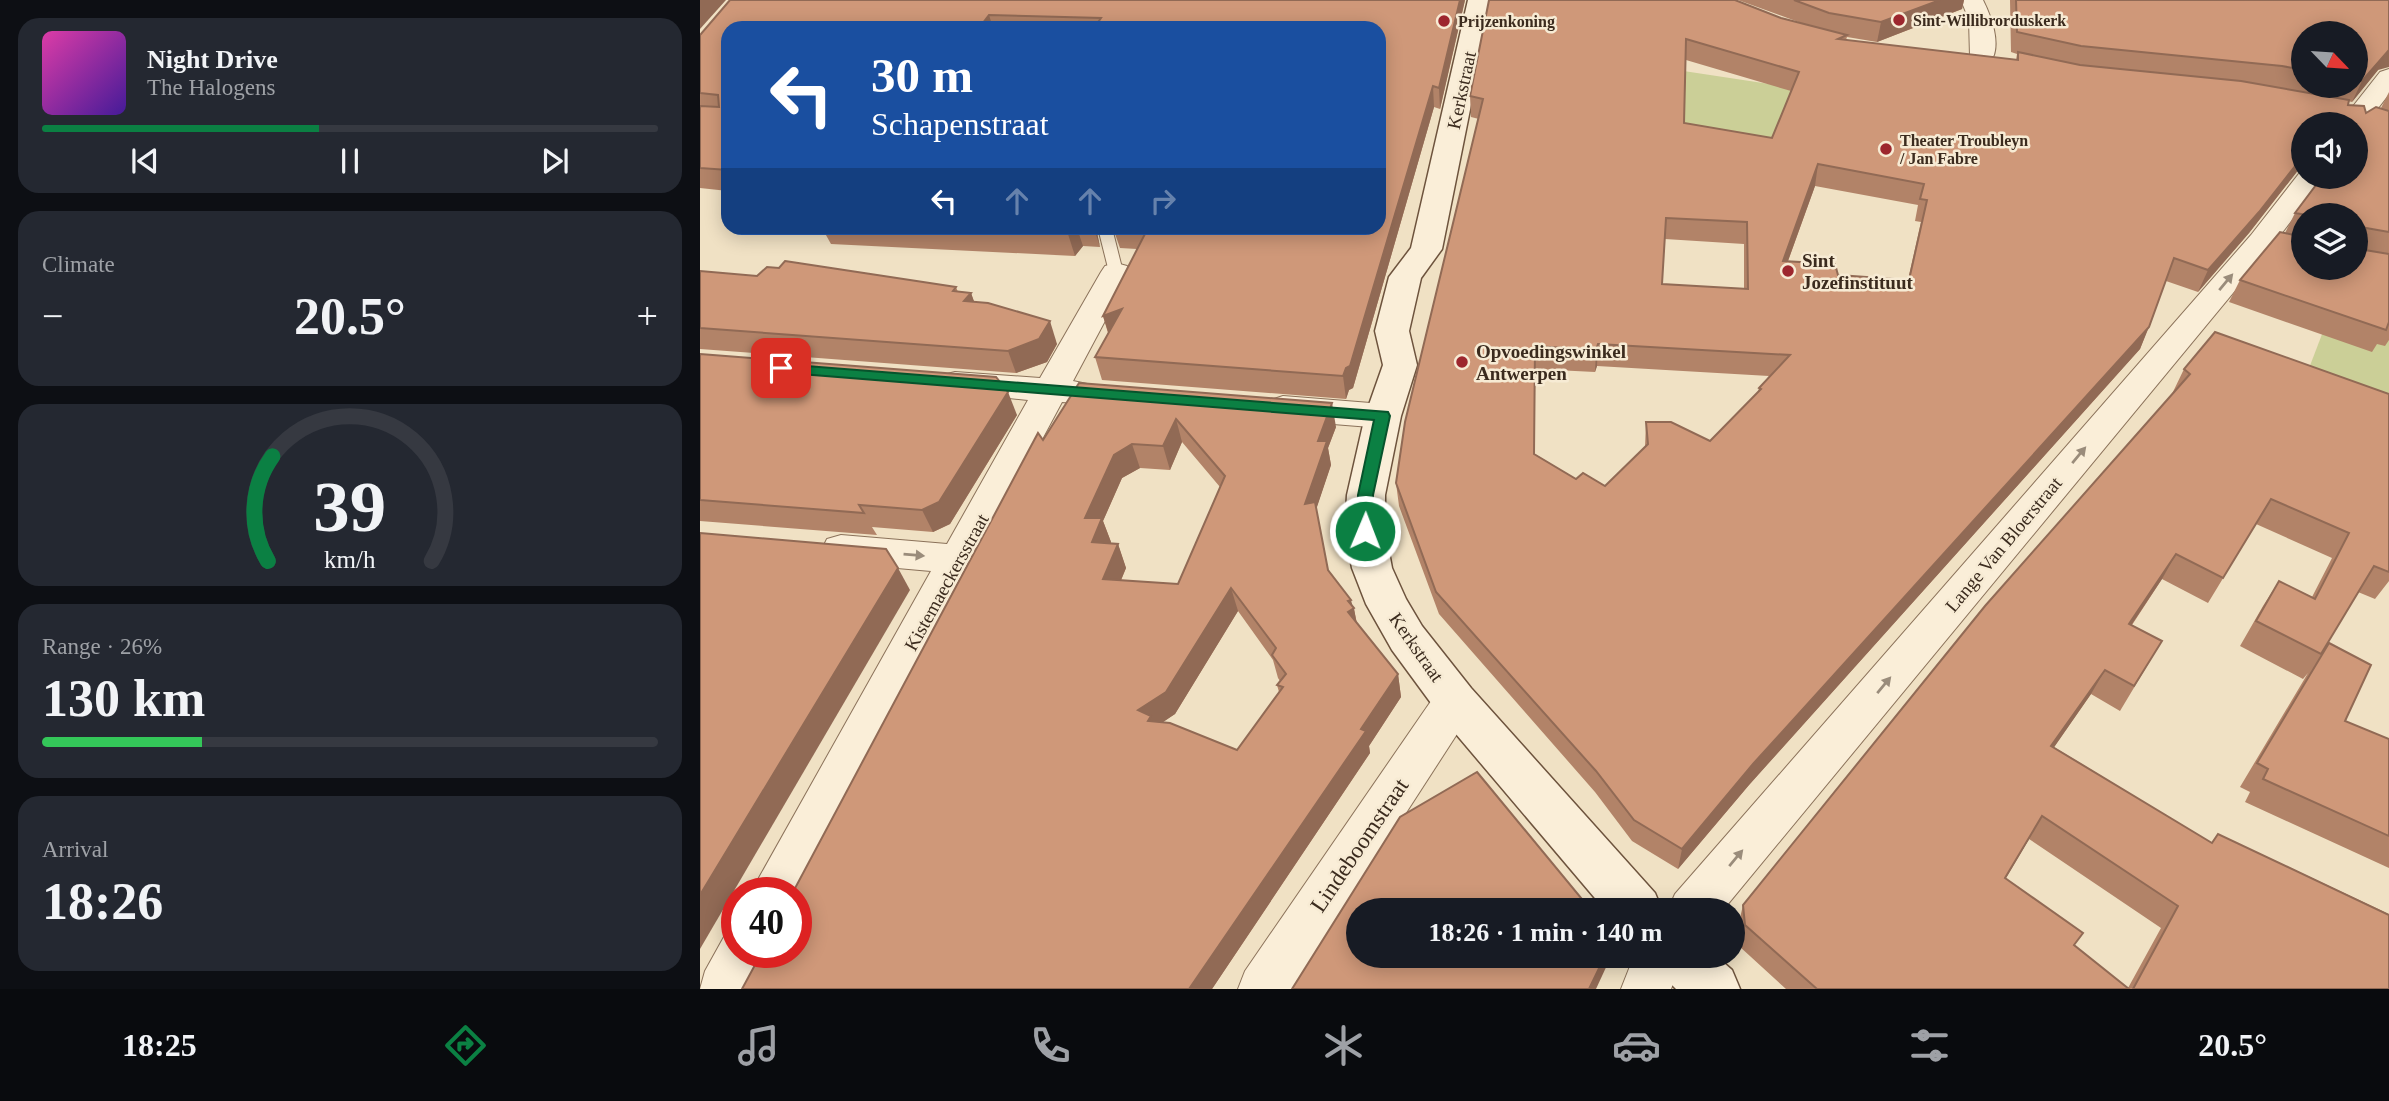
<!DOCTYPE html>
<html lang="en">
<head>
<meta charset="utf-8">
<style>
	:root { --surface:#171b24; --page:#242831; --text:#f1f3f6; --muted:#9ea1a6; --line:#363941; --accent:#0b8043 }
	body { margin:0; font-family:Georgia,serif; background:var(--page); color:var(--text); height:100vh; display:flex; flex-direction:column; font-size:26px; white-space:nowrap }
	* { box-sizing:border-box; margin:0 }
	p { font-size:23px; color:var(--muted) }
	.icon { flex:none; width:38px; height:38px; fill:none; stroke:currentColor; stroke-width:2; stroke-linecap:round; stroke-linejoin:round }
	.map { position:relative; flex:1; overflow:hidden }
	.side { display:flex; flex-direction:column; gap:18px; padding:18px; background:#0d0f14; width:700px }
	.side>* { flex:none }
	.banner { position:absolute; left:21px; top:21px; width:665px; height:214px; border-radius:21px; box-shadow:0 4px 18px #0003; background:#1a4fa0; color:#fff; overflow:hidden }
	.needle { width:46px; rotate:115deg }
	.buttons { position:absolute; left:1591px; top:21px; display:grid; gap:14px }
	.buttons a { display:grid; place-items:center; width:77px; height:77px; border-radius:50%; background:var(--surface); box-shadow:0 4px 18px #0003; font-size:35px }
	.speed { position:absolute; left:21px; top:877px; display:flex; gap:14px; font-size:35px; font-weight:700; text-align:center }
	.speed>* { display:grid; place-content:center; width:91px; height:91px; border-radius:50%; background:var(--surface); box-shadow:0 4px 18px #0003; line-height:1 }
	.speed .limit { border:10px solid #d22; background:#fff; color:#111 }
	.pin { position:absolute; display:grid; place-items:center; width:60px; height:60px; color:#fff; margin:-30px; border-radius:14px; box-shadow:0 4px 10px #0006 }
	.me { position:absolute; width:77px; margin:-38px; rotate:1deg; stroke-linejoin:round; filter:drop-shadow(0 0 5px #0008) }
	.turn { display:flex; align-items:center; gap:24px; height:147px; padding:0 35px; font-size:32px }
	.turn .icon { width:91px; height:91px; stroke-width:2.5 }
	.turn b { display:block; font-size:49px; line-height:60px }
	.lanes { display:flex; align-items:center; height:66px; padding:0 35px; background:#0003; justify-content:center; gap:35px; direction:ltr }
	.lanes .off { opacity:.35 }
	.big { font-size:52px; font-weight:600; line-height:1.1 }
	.side .widget { flex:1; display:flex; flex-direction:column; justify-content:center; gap:10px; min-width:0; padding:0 24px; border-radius:21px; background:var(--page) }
	.side .dial { align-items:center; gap:0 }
	.dial svg { height:182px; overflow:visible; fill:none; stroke:var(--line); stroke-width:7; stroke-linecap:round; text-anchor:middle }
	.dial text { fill:var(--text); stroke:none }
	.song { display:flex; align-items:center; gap:21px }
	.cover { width:84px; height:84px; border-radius:10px; background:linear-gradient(135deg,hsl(320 70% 55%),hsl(260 70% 35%)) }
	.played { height:7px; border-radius:4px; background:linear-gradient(90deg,var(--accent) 45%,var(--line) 45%) }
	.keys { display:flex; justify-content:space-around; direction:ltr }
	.heat { display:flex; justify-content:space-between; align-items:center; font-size:38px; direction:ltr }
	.charge { height:10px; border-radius:5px; background:linear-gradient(90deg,#34c759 26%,var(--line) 0) }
	.trip { position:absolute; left:646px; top:898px; width:399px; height:70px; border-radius:35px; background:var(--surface); box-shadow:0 4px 18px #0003; font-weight:600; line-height:70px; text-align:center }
	.tab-bar { display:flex; height:112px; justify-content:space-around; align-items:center; background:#090b0e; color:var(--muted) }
	.tab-bar .icon { width:49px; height:49px }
	.tab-bar .active { color:var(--accent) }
	.tab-bar b { font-size:32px; color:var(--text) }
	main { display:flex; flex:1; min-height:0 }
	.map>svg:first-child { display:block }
</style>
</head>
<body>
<main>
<section class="side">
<div class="widget">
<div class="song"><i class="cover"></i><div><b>Night Drive</b><p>The Halogens</p></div></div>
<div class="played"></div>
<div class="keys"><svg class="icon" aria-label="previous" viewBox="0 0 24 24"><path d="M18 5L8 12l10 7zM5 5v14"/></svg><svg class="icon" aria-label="pause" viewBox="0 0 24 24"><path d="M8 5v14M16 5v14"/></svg><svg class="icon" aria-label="next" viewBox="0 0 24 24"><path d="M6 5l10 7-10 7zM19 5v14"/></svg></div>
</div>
<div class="widget"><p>Climate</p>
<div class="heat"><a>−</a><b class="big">20.5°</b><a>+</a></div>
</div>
<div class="widget dial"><svg viewBox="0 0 100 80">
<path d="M14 69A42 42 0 1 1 86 69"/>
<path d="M14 69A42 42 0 0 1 16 23" stroke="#0b8043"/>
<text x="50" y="56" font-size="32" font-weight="700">39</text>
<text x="50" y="72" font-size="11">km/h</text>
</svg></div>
<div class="widget"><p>Range · 26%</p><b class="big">130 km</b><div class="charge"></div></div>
<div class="widget"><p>Arrival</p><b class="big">18:26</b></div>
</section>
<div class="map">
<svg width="1689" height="989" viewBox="0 0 1689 989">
	<rect width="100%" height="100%" fill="#f0e1c4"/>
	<g fill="#cbcf97">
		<polygon points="977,70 1076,85 1094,92 1069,159 982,144"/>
		<polygon points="1629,316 1689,319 1689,453 1606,376"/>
	</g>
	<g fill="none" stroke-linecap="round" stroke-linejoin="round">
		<defs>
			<polygon id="lane" points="398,228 412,228 423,272 421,275 416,276 409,272"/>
			<g id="street">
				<path d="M1261 0H1283C1291 16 1302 45 1291 61L1282 63 1273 61 1270 56 1269 20Z"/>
				<polygon points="1689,69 1689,94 1661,130 1656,131 1656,124 1639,124 1680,72"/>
				<polygon points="1601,171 1603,177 1625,177 1571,247 1023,910 968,910 975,894 1551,235"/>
				<polygon points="416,263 427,266 431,272 373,381 387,384 392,392 387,400 375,403 362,402 96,900 96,892 51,892 231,571 141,563 127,559 122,549 127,539 141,535 247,544 328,400 243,391 238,383 243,375 255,372 340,378 401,272 405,266"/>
				<polygon points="583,396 683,404 695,408 700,416 695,424 683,428 583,420 571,416 566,408 571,400"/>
				<polygon points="755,683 770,688 776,701 770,714 592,989 538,989 545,971 740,688"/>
				<polygon points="37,930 37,952 68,952 50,989 0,989 5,971 25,935"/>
				<polygon points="934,956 984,956 971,989 921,989"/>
			</g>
			<g id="secondary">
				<polygon points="768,0 792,0 742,249 721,278 709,331 717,365 701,416 685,495 685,531 692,568 706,599 722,626 771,688 955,893 962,910 905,910 739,714 692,650 666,604 652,568 645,531 647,495 665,416 683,365 675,331 689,277 711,248"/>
				<polygon points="953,956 1016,956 1032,970 1040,989 976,989 961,974"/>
			</g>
		</defs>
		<use href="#lane" stroke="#8b725a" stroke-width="2"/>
		<use href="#street" stroke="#8b725a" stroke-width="2"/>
		<use href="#secondary" stroke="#6d533d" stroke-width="3"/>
		<use href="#lane" fill="#faeed8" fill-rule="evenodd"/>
		<use href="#street" fill="#faeed8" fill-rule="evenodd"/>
		<use href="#secondary" fill="#faeed8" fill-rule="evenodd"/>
	</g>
	<g fill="#b28368" fill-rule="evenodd">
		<polygon points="30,0 765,0 740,109 734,107 653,388 649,390 646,399 402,380 395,357 408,333 403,316 437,249 420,248 413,228 679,228 679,28 28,28 28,191 0,188 0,35"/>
		<path d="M789 0 1081 18 1104 24 1038 0H1264L1262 9 1177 42 1147 37 1146 40 1316 60 1317 54 1311 52 1310 0H1689L1678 70 1652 102 1648 101V105L1666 113 1681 108 1689 92V340L1685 346 1677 344 1672 352 1529 302 1540 280 1585 233 1595 213 1656 177V124H1603V170L1602 169H1599L1549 233 1498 292 1466 281 1440 349 1049 785 978 869 932 841 895 792 739 614 699 506 696 483 779 119 771 117 770 96ZM1603 33H1656V86H1603ZM986 60 1091 91 1072 138 984 123ZM1115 186 1218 205 1215 221 1221 222 1208 280 1138 275 1088 261ZM1603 215H1656L1603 268ZM965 239 1044 244V289L962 284ZM897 366 1069 376 1059 388 1058 392 1010 441 946 422 945 447 905 486 876 479 835 454V369L895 372Z"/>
		<polygon points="122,228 396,228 400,247 383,246 375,256 131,244"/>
		<polygon points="0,271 45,276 256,287 258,292 271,293 274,302 357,344 347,362 316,373 0,349"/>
		<polygon points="0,354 317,415 250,524 233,532 172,527 177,535 0,521"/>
		<path d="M1484 369 1689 394V581L1675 599 1658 592 1624 649 1645 721 1689 739V868L1545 802 1550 792 1540 787 1608 673 1603 679 1540 646 1563 606 1579 581 1612 597 1632 558 1556 524 1508 603 1462 579 1432 625 1462 641 1420 711 1391 694 1354 747 1511 843 1518 834 1689 914V989H1086L1039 946 1038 927 1043 905 1472 394ZM1329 839 1461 928 1428 988 1374 945 1305 878Z"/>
		<path d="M379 383 636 427 628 448 631 465 616 509 628 570 653 606 657 623 698 674 701 697 669 746 670 753 512 989 343 440ZM482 442 520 487 478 584 421 580 426 568 418 544H410L411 542 403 521 422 478 440 468 470 470ZM538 611 573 660 578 678 580 681 577 685 579 692 537 750 462 722 475 714Z"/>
	</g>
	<g fill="#916a55">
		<polygon points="0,0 26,0 0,29"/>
		<polygon points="760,0 765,0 740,109 739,88"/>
		<polygon points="1240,0 1264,0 1262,9 1177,42 1181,22"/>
		<polygon points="289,15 293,28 279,28"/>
		<polygon points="1689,50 1689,67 1678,70 1652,102 1662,81"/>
		<polygon points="733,86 734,107 653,388 649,390 646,399 643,376"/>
		<polygon points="1603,156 1602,169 1599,169 1549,233 1498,292 1508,270"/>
		<polygon points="1118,164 1115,186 1080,283 1083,261"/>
		<polygon points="374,228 377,228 383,246 375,256 368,234"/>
		<polygon points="394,228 396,228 400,247"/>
		<polygon points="1666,243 1656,262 1657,246"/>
		<polygon points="271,293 279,315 264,301"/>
		<polygon points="422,309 410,338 403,316"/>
		<polygon points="350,321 357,344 347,362 316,373 308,351"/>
		<polygon points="1449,327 1440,349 1049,785 978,869 982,849 1053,764"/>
		<polygon points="898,344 897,366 895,372 896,350"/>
		<polygon points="308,392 317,415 250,524 233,532 222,510"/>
		<polygon points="632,403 636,427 628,448 631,465 610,528 605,504 618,441"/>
		<polygon points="476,419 482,442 470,470 463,446"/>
		<polygon points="432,444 440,468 422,478 403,521 411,542 401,565 392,542 385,518 414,455"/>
		<polygon points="418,544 426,568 412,602 403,579"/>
		<polygon points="1476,554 1462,579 1416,648 1429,624"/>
		<polygon points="198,568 210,590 0,949 0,895"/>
		<polygon points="531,588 538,611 475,714 456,727 460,738 438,710"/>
		<polygon points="651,600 653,608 654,608 658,631 648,612 648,601"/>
		<polygon points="1405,670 1391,694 1339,769 1351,746"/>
		<polygon points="698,674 701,697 669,746 670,753 512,989 489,989"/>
		<polygon points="1342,816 1329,839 1293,900 1305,878"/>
		<polygon points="905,956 908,956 908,963 896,989 889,989"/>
	</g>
	<g fill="#cf9879" stroke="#916a55" stroke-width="2" fill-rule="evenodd">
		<polygon points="30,0 760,0 739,88 733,86 650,366 646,368 643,376 395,357 422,309 403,316 448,228 439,228 679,228 679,28 394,28 401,18 289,15 279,28 28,28 28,170 0,168 0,106 19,107 18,95 0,93 0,35"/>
		<path d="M789 0H1035L1081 18 1147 35 1138 39 1318 60V52L1380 65 1541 81 1649 100 1648 105 1664 106 1666 113 1676 107 1689 111V232L1666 228V243L1657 246 1659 249 1689 254V322L1686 330 1540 280 1580 232 1603 237V268H1656V215H1607L1595 213 1622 177H1656V124H1603V156L1559 212 1508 270 1474 258 1449 327 1053 764 982 849 934 820 896 771 736 592 696 483 705 422 783 99 770 96ZM986 39 1099 72 1072 138 984 123ZM1118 164 1224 184 1220 199 1227 200 1209 280 1138 275 1135 264 1083 261ZM966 218 1047 222 1048 289 962 284ZM898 344 1090 355 1059 388 1061 389 1010 441 971 422H946L948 444 905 486 883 473 876 479 834 454 835 346 896 350Z"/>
		<polygon points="1094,0 1240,0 1181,22 1129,13"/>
		<polygon points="1316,0 1689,0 1689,50 1662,81 1656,80 1656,33 1603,33 1603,70 1582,66 1381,46 1317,32"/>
		<polygon points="224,228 374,228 368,234"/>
		<polygon points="85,261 256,287 253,291 271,293 264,301 288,303 350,321 339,339 308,351 0,328 0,271 57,276 67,267 79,268"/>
		<polygon points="1515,332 1689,394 1689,572 1674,566 1621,654 1556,621 1579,581 1615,599 1649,533 1571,499 1523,578 1476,554 1429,624 1462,641 1434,686 1405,670 1351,746 1512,843 1518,834 1689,915 1689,989 1433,989 1478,906 1342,816 1305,878 1383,933 1374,945 1429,989 1117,989 1045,925 1043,905 1285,606 1490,374 1484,369"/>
		<polygon points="0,354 296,377 308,392 239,502 222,510 159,505 164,513 0,500"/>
		<path d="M379 383 632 403 618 441H627L605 504 615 502 628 570 651 600 648 601 654 608 648 612 698 674 661 729 666 731 489 989H42L62 952H96V892H93L338 433 343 440ZM476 419 525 476 478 584 403 579 418 544 392 542 402 518H385L414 455 432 444 463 446ZM531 588 576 648 572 655 586 674 577 685 583 687 537 750 470 723 448 721 451 716 438 710 466 692Z"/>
		<polygon points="0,533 186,549 198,568 0,895"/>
		<polygon points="1629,643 1671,665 1645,721 1689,739 1689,836 1563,779 1568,769 1557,763"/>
		<polygon points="777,772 891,910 658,910 658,956 905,956 889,989 592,989 700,817"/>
	</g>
	<defs><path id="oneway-solid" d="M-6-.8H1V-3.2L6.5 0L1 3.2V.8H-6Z" transform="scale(1.75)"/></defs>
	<g fill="#9a8c7b">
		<use href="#oneway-solid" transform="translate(1526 282) rotate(-50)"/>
		<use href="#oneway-solid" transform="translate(1379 455) rotate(-50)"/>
		<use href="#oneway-solid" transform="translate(214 555) rotate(5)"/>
		<use href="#oneway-solid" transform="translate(1184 685) rotate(-50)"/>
		<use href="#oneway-solid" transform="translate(1036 858) rotate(-50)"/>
	</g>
	<polygon fill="#0b8043" stroke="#07532c" stroke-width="2" points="81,364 688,412 690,416 673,495 673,531 665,537 657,531 658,495 674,420 76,372 74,368 76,365"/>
	<g fill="#9d272e" stroke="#f7ebd4" stroke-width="2.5">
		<circle cx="1199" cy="20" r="7"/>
		<circle cx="744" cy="21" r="7"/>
		<circle cx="1186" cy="149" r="7"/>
		<circle cx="1088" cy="271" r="7"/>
		<circle cx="762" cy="362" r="7"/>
	</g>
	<g text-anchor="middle" stroke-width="5" stroke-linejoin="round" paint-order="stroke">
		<g font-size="16" font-weight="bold" fill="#3b2b1e" stroke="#f7ebd4" text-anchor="start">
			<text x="1213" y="26">Sint-Willibrorduskerk</text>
			<text x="758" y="27">Prijzenkoning</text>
			<text x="1200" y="146">Theater Troubleyn<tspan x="1200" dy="18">/ Jan Fabre</tspan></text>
		</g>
		<g font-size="19" fill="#3b2b1e" stroke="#f7ebd4">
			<text transform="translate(761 90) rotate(-78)" y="7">Kerkstraat</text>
			<text transform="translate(1303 544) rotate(-50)" y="7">Lange Van Bloerstraat</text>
			<text transform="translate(246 582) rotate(-61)" y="7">Kistemaeckersstraat</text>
			<text transform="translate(717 647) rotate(55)" y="7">Kerkstraat</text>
		</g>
		<g font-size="19" font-weight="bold" fill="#3b2b1e" stroke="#f7ebd4" text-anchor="start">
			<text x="1102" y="267">Sint<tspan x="1102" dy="22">Jozefinstituut</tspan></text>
			<text x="776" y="358">Opvoedingswinkel<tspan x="776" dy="22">Antwerpen</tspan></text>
		</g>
		<g font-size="23" fill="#3b2b1e" stroke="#f7ebd4">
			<text transform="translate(659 845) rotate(-56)" y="8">Lindeboomstraat</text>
		</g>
	</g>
</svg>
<div class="buttons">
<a><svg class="needle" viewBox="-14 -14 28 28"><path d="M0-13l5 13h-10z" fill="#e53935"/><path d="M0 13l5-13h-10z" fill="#9ea1a6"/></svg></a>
<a><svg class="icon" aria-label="sound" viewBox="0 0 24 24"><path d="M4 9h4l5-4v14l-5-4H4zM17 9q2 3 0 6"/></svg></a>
<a><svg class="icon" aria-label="layers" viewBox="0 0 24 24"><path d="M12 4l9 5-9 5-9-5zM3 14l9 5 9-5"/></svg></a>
</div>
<div class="speed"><div class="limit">40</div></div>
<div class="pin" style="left:81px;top:368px;background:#d93025"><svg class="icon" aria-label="arrive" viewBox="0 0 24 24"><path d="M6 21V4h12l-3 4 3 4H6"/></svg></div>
<svg class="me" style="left:665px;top:531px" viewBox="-20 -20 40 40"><circle r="17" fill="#0b8043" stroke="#fff" stroke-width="3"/><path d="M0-11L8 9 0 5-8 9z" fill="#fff"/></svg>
<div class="trip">18:26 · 1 min · 140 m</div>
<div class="banner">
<div class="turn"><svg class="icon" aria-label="left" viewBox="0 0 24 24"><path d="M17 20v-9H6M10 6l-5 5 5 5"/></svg><div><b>30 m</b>Schapenstraat</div></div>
<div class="lanes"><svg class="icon" aria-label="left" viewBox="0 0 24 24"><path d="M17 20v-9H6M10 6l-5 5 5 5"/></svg><svg class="icon off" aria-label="ahead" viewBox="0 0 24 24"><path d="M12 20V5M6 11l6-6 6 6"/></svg><svg class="icon off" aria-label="ahead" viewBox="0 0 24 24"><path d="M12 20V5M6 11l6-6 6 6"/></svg><svg class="icon off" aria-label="right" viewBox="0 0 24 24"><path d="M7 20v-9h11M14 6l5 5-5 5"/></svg></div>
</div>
</div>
</main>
<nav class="tab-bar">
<b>18:25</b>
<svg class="icon active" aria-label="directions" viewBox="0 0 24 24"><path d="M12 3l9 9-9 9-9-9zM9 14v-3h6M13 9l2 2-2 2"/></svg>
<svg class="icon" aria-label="music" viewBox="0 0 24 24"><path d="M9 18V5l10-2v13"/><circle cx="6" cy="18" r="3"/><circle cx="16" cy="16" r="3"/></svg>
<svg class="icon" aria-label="phone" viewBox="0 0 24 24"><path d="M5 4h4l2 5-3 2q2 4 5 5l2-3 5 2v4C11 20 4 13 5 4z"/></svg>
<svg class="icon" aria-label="climate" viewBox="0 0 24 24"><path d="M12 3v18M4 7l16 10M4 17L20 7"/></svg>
<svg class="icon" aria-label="car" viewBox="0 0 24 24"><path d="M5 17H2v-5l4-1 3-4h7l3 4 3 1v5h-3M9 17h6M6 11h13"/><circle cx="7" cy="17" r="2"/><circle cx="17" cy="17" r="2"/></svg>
<svg class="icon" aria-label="filters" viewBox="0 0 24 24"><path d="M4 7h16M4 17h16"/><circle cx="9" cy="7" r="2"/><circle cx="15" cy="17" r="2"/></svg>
<b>20.5°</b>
</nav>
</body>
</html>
